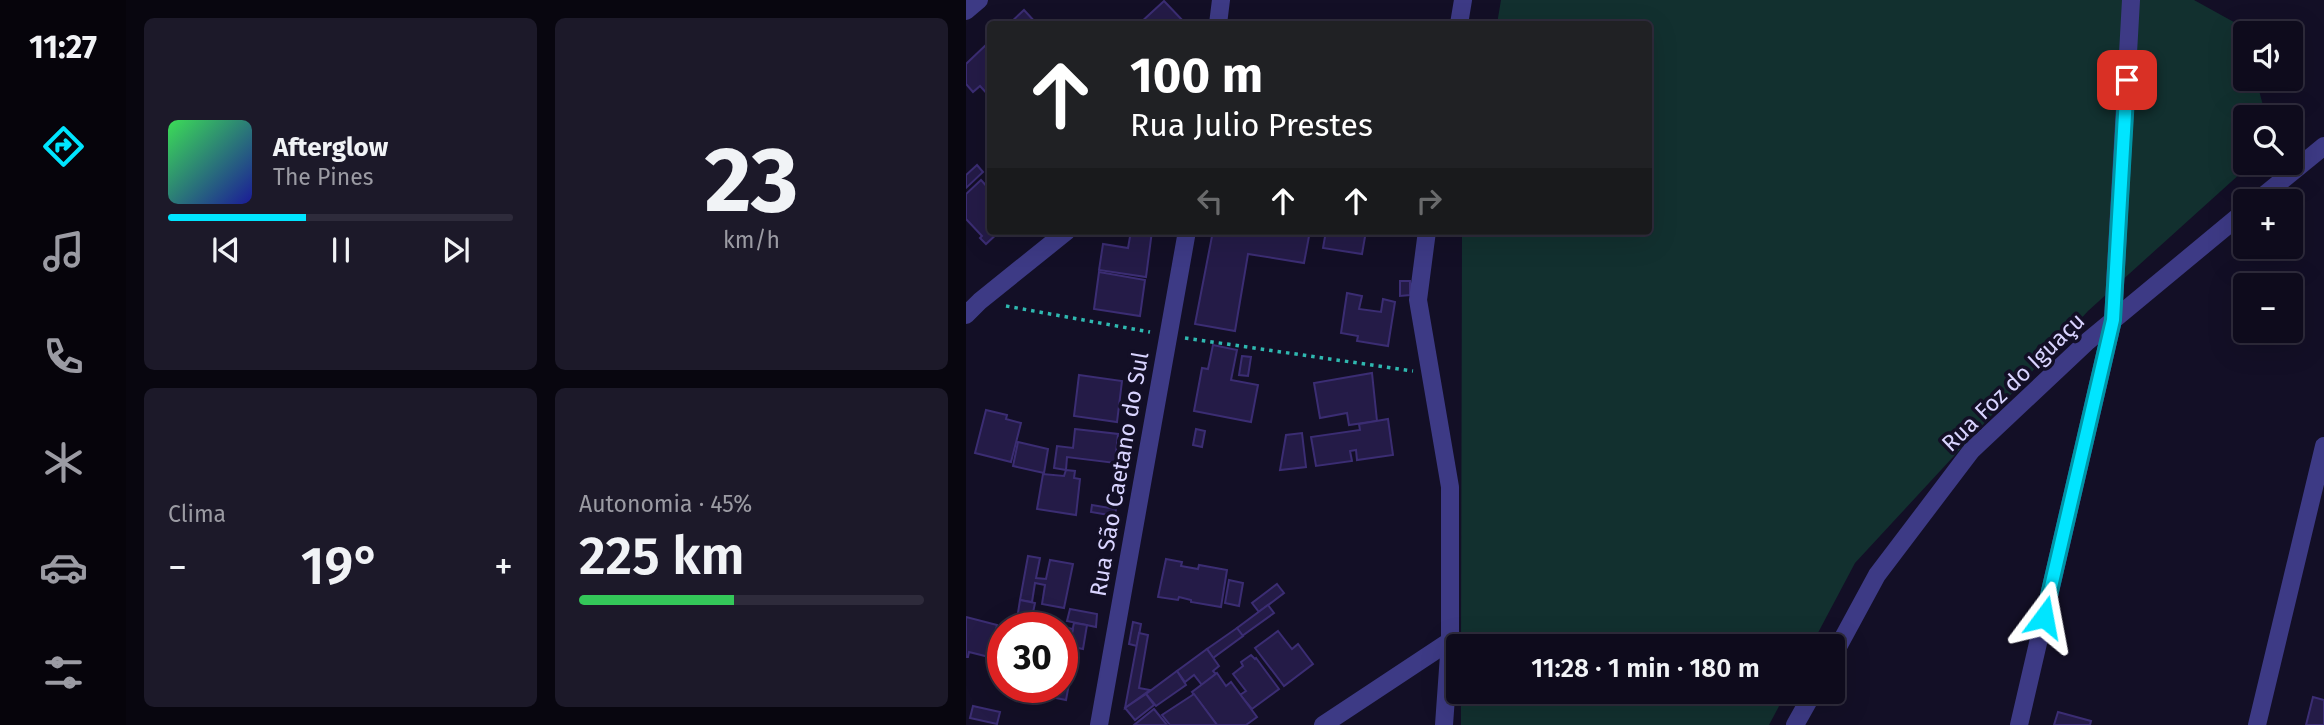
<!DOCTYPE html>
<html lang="pt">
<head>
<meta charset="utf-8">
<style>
	:root { --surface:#0e0b1c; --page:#1c1929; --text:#f1f3f6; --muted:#9b9ba3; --line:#2e2b3b; --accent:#00e5ff }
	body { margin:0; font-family:"Fira Sans",sans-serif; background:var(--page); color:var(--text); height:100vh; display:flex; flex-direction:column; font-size:26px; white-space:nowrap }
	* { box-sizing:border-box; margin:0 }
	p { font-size:23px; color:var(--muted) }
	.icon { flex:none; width:38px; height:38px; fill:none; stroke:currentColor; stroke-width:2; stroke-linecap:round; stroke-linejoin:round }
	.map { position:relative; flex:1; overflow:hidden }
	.drawer { display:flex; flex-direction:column; gap:18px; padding:18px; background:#08060f; width:840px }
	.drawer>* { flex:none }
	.top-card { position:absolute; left:21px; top:21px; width:665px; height:214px; border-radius:7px; box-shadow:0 7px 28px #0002,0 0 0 2px var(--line); background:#202124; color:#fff; overflow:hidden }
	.tools { position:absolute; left:1267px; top:21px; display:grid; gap:14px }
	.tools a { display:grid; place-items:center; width:70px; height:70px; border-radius:7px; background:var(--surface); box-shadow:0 7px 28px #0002,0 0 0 2px var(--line); font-size:35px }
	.speed { position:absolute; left:21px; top:612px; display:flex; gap:14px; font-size:35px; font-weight:700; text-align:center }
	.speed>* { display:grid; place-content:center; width:91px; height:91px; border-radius:50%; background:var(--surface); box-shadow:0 7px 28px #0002,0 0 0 2px var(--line); line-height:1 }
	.speed .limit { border:10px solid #d22; background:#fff; color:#111 }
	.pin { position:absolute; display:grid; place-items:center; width:60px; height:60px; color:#fff; margin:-30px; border-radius:14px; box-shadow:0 4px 10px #0006 }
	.me { position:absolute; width:77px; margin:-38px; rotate:13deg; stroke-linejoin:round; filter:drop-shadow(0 0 5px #0008) }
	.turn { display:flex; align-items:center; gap:24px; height:147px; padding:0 28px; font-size:32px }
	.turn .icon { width:91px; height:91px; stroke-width:2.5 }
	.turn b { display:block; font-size:49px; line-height:60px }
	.lanes { display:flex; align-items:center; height:66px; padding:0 28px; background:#0003; justify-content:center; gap:35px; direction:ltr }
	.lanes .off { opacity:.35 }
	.big { font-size:52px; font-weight:600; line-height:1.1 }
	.drawer .widget { flex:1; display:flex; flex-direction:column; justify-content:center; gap:10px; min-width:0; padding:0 24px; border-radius:10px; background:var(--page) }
	.drawer .dial { align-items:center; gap:0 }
	.dial b { font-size:91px; line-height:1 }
	.song { display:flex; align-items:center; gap:21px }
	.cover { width:84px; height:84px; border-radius:10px; background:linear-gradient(135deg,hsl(130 70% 55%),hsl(240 70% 35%)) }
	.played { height:7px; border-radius:4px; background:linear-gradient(90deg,var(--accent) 40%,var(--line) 40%) }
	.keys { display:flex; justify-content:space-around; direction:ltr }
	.heat { display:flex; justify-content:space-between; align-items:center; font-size:38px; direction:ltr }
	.charge { height:10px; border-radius:5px; background:linear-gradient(90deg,#34c759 45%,var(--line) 0) }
	.drawer .tiles { flex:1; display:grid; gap:18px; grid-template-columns:repeat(2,1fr) }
	.trip { position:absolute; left:480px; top:634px; width:399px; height:70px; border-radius:7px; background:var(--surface); box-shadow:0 7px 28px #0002,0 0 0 2px var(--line); font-weight:600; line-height:70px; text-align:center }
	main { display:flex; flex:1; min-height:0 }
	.tab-bar { display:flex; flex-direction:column; width:126px; justify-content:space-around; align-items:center; background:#06040b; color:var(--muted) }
	.tab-bar .icon { width:49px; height:49px }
	.tab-bar .on { color:var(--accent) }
	.tab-bar b { font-size:32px; color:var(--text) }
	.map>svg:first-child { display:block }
</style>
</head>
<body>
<main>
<nav class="tab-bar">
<b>11:27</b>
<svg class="icon on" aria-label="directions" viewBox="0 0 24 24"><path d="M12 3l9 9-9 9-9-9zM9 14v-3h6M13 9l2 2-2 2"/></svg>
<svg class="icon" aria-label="music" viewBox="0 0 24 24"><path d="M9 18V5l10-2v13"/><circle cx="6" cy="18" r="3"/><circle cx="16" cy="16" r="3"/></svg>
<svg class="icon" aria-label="phone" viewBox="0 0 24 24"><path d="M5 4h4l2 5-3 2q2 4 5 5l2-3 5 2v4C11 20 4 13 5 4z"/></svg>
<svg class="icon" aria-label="climate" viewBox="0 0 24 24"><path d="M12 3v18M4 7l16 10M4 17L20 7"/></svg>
<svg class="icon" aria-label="car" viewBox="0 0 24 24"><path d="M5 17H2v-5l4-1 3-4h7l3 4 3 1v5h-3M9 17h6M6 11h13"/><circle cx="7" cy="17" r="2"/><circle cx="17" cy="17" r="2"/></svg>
<svg class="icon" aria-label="filters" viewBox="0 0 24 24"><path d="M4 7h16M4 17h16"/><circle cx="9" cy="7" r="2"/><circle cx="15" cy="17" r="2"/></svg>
</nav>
<section class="drawer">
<div class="tiles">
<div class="widget">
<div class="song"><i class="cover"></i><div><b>Afterglow</b><p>The Pines</p></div></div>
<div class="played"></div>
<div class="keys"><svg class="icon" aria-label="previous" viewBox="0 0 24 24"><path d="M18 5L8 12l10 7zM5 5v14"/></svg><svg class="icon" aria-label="pause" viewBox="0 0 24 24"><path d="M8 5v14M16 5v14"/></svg><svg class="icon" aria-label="next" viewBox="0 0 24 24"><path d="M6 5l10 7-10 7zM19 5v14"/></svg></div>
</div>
<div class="widget dial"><b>23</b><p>km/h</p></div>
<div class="widget"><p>Clima</p>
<div class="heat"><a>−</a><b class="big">19°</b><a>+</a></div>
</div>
<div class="widget"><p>Autonomia · 45%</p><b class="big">225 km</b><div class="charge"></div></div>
</div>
</section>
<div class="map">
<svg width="1358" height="725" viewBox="0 0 1358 725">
	<rect width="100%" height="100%" fill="#130f26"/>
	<g fill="#12302f">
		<polygon points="535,0 1228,0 1275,26 1279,41 1279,79 1290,79 1300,117 1279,117 1279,163 1286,163 1122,311 889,563 845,646 495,646 496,231 682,231 682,24 531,24"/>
		<polygon points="495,691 821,691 803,725 495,725"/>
	</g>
	<g fill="#241b47" stroke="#3b2d73" stroke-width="2">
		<polygon points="198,1 220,24 173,24"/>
		<polygon points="58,10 71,24 43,24"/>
		<polygon points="24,41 24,97 14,86 7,92 0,84 0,64"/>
		<polygon points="11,165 17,172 0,188 0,175"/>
		<polygon points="15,180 24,190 24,231 34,231 20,244 14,238 16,236 0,219 0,194"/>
		<polygon points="165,231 186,231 180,277 133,270 137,244 162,248"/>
		<polygon points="247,231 344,231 338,263 282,254 269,331 229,324"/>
		<polygon points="360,231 400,231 396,254 357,248"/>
		<polygon points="133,272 179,280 174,316 128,309"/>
		<polygon points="434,281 444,281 444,295 434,296"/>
		<polygon points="381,293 396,296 393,309 415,312 417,299 429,302 422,346 391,341 392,336 375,333"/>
		<polygon points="247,345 271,350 265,380 292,385 285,422 228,411 236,368 242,369"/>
		<polygon points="276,356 285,357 282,376 273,375"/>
		<polygon points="406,373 411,421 383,425 381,413 354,418 348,383"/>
		<polygon points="113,375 156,381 151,422 108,416"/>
		<polygon points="20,410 41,415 40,419 55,423 45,462 9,453"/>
		<polygon points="422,419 427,455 391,460 390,450 384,451 386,461 350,466 345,437 394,430 393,424"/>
		<polygon points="109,429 152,434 149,463 101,457 100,470 88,468 91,446 107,448"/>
		<polygon points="230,429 239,431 236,447 227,445"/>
		<polygon points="336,433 340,467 314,470 320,435"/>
		<polygon points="52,442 82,449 78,473 47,466"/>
		<polygon points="100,470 109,471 108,478 114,479 110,515 71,509 77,474 98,476"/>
		<polygon points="126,505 150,509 149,516 125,512"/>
		<polygon points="62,556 74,558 70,578 80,579 84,560 107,564 98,608 76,604 79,585 69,583 66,602 54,600"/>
		<polygon points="200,559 216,562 215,566 232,569 233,565 261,570 255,607 225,602 225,600 213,597 212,600 192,597"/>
		<polygon points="263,580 277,583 273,606 259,603"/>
		<polygon points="311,584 318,593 293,612 286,603"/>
		<polygon points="54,600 69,603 65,622 51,619"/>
		<polygon points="302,605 308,613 276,636 271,628"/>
		<polygon points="104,609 131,614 130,627 101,621"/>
		<polygon points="0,617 31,625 23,657 3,652 2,657 0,657"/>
		<polygon points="167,622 175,624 171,646 163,644"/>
		<polygon points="108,623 121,625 117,649 103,646"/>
		<polygon points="91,626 107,629 102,653 96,652 96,628 90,628"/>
		<polygon points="271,628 277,636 247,658 241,649"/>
		<polygon points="312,631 326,649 332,644 347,664 318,686 289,648"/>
		<polygon points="173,633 182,635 173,688 184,690 159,708"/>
		<polygon points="241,649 253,666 247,671 250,674 236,685 228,675 219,682 211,671"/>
		<polygon points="96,655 108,657 100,700 80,696 82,688 78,688 96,688"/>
		<polygon points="285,655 289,659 290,658 313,689 286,709 274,695 280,691 267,674 277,666 275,662"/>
		<polygon points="211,671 220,685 190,706 180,694"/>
		<polygon points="251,673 260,686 265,682 291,717 280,725 251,725 226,692"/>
		<polygon points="180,694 188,705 169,720 159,708"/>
		<polygon points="228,694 251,725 204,725 196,715"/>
		<polygon points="1347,697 1358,700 1358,725 1340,725"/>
		<polygon points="7,706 34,712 31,724 4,718"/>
		<polygon points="188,709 201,725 168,725"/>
		<polygon points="1092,712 1125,721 1124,725 1088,725"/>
	</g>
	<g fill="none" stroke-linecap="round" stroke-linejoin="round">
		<g stroke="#2fb8b0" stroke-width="3.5" stroke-dasharray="3.5 5" stroke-linecap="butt">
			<polyline points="40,306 184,332"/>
			<polyline points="219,338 447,371"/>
		</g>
		<g stroke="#3d3a85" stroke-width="18">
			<polyline points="0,11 13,0"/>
			<polyline points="252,24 255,0"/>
			<polyline points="493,24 497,0"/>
			<polyline points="1291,201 1358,146"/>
			<polyline points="461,231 452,300 484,487 484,641 478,725"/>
			<polyline points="0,315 14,301 101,231"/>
			<polyline points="866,658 911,575 1005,451 1122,341 1279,211"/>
			<polyline points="133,725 221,231"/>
			<polyline points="357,725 484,641"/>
			<polyline points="829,725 848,691"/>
			<polyline points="1053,725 1147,320 1165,0"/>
			<polyline points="1291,725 1358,446"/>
		</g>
	</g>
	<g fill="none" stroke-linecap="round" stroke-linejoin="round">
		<defs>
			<polyline id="route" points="1078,617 1147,320 1161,80"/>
		</defs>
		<use href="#route" stroke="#0095a6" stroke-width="18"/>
		<use href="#route" stroke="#00e5ff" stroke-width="12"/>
	</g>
	<g text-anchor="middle" stroke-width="7" stroke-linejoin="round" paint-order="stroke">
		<g font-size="23" fill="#d9d4ff" stroke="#130f26">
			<text transform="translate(1047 382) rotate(-44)" y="8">Rua Foz do Iguaçu</text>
			<text transform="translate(153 474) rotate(-80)" y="8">Rua São Caetano do Sul</text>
		</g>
	</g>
</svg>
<div class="tools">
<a><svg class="icon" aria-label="sound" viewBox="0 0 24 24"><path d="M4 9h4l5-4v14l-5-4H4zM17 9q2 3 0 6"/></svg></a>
<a><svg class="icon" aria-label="search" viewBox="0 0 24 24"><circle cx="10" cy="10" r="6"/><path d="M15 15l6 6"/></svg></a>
<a>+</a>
<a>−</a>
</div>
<div class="speed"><div class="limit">30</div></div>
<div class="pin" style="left:1161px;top:80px;background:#d93025"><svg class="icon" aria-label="arrive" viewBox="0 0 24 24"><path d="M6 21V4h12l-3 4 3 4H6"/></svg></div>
<svg class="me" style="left:1078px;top:617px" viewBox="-20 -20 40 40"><path d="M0-17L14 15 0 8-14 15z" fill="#00e5ff" stroke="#fff" stroke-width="4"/></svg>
<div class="trip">11:28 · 1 min · 180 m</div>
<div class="top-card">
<div class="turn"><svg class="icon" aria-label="ahead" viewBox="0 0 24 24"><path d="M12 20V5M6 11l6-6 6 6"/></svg><div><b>100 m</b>Rua Julio Prestes</div></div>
<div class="lanes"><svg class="icon off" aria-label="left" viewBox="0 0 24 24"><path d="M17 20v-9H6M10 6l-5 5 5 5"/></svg><svg class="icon" aria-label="ahead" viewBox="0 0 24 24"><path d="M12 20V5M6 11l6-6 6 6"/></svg><svg class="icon" aria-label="ahead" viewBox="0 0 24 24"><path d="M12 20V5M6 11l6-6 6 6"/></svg><svg class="icon off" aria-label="right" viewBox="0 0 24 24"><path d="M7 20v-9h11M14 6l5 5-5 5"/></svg></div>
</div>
</div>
</main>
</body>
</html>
